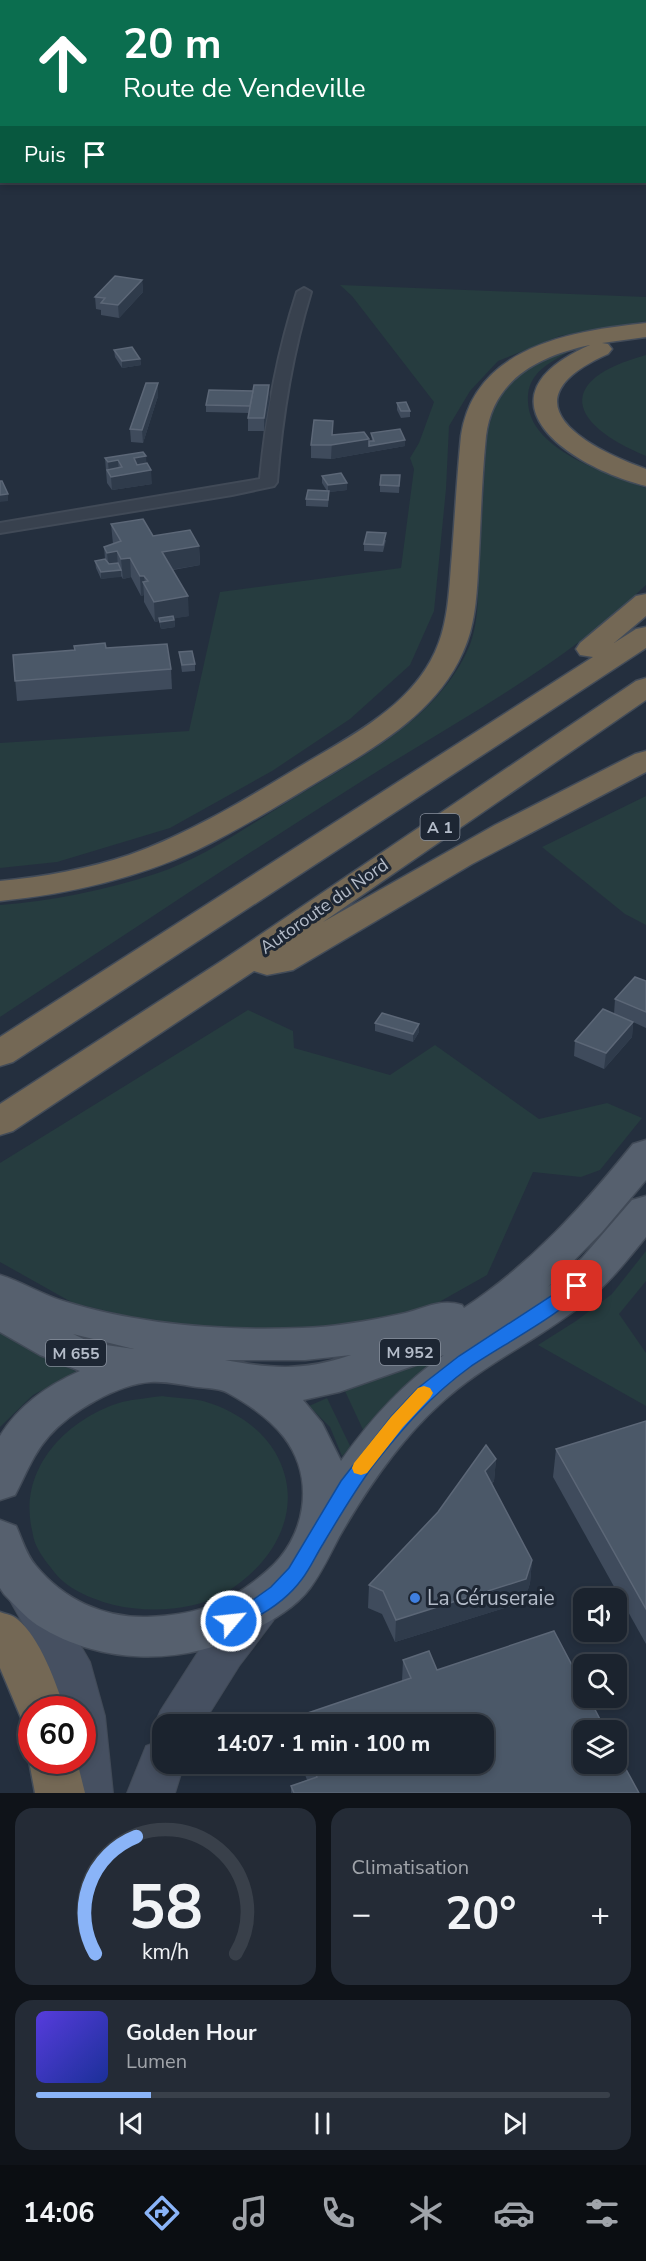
<!DOCTYPE html>
<html lang="fr">
<head>
<meta charset="utf-8">
<style>
	:root { --surface:#1b232e; --page:#242b36; --text:#f1f3f6; --muted:#a0a4aa; --line:#39404a; --accent:#8ab4f8 }
	body { margin:0; font-family:"Nunito Sans",sans-serif; background:var(--page); color:var(--text); height:100vh; display:flex; flex-direction:column; font-size:22px; white-space:nowrap }
	* { box-sizing:border-box; margin:0 }
	p { font-size:20px; color:var(--muted) }
	.icon { flex:none; width:33px; height:33px; fill:none; stroke:currentColor; stroke-width:2; stroke-linecap:round; stroke-linejoin:round }
	.map { position:relative; height:1793px; overflow:hidden }
	.side { display:flex; flex-direction:column; gap:15px; padding:15px; background:#0f1319; flex:1 }
	.side>* { flex:none }
	.banner { position:absolute; left:0px; top:0px; width:646px; height:183px; box-shadow:0 3px 9px #0003,0 0 0 2px var(--line); background:#0b6e4f; color:#fff; overflow:hidden }
	.fabs { position:absolute; left:573px; top:1588px; display:grid; gap:12px }
	.fabs a { display:grid; place-items:center; width:54px; height:54px; border-radius:12px; background:var(--surface); box-shadow:0 3px 9px #0003,0 0 0 2px var(--line); font-size:30px }
	.speed { position:absolute; left:18px; top:1696px; display:flex; gap:12px; font-size:30px; font-weight:700; text-align:center }
	.speed>* { display:grid; place-content:center; width:78px; height:78px; border-radius:50%; background:var(--surface); box-shadow:0 3px 9px #0003,0 0 0 2px var(--line); line-height:1 }
	.speed .limit { border:9px solid #d22; background:#fff; color:#111 }
	.pin { position:absolute; display:grid; place-items:center; width:51px; height:51px; color:#fff; margin:-26px; border-radius:12px; box-shadow:0 3px 9px #0006 }
	.me { position:absolute; width:66px; margin:-33px; rotate:62deg; stroke-linejoin:round; filter:drop-shadow(0 0 4px #0008) }
	.turn { display:flex; align-items:center; gap:21px; height:126px; padding:0 24px; font-size:27px }
	.turn .icon { width:78px; height:78px; stroke-width:2.5 }
	.turn b { display:block; font-size:42px; line-height:51px }
	.then { display:flex; align-items:center; height:57px; padding:0 24px; background:#0003; gap:12px; font-size:22px }
	.big { font-size:45px; font-weight:700; line-height:1.1 }
	.side .card { flex:1; display:flex; flex-direction:column; justify-content:center; gap:9px; min-width:0; padding:0 21px; border-radius:18px; background:var(--page) }
	.side .dial { align-items:center; gap:0 }
	.dial svg { height:156px; overflow:visible; fill:none; stroke:var(--line); stroke-width:7; stroke-linecap:round; text-anchor:middle }
	.dial text { fill:var(--text); stroke:none }
	.song { display:flex; align-items:center; gap:18px }
	.cover { width:72px; height:72px; border-radius:9px; background:linear-gradient(135deg,hsl(250 70% 55%),hsl(230 70% 35%)) }
	.played { height:6px; border-radius:3px; background:linear-gradient(90deg,var(--accent) 20%,var(--line) 20%) }
	.keys { display:flex; justify-content:space-around; direction:ltr }
	.heat { display:flex; justify-content:space-between; align-items:center; font-size:33px; direction:ltr }
	.side .tiles { flex:1; display:grid; gap:15px; grid-template-columns:1fr 1fr }
	.card:last-child { grid-column:span 2 }
	.trip { position:absolute; left:152px; top:1714px; width:342px; height:60px; border-radius:18px; background:var(--surface); box-shadow:0 3px 9px #0003,0 0 0 2px var(--line); font-weight:700; line-height:60px; text-align:center }
	.tabs { display:flex; height:96px; justify-content:space-around; align-items:center; background:#0b0e12; color:var(--muted) }
	.tabs .icon { width:42px; height:42px }
	.tabs .selected { color:var(--accent) }
	.tabs b { font-size:27px; color:var(--text) }
	.map>svg:first-child { display:block }
</style>
</head>
<body>
<div class="map">
<svg width="646" height="1793" viewBox="0 0 646 1793">
	<rect width="100%" height="100%" fill="#242f3e"/>
	<g fill="#263c3f">
		<polygon points="166,0 473,0 175,2"/>
		<polygon points="340,285 646,297 646,321 560,336 498,361 470,391 449,426 446,489 434,611 410,665 350,719 272,771 170,828 57,862 0,868 0,743 189,731 220,592 401,568 414,469 410,458 419,443 434,402 352,296"/>
		<path d="M568 352C547 364 526 375 528 402 530 451 609 474 646 488V585C564 665 458 720 362 781 240 858 120 938 0 1017V905C52 901 106 890 155 874 203 858 243 829 286 803 353 761 436 723 469 647 479 623 478 592 479 566 482 523 484 479 487 435 497 385 520 365 568 352Z"/>
		<path d="M646 355V456C568 424 554 380 646 355Z"/>
		<polygon points="646,796 646,925 625,914 542,847"/>
		<polygon points="248,1010 293,1031 294,1048 390,1075 435,1045 539,1119 607,1103 642,1118 600,1170 581,1177 533,1172 487,1275 425,1310 310,1333 165,1325 73,1303 0,1262 0,1163"/>
		<polygon points="646,1251 646,1281 619,1314 646,1353 646,1406 538,1345 576,1321 612,1294"/>
		<polygon points="0,1332 77,1372 33,1395 0,1427"/>
		<polygon points="453,1351 365,1434 345,1391 394,1370"/>
		<path d="M162 1396C175 1398 190 1398 203 1401 232 1409 260 1427 275 1452 307 1507 275 1563 225 1593 194 1611 148 1613 114 1605 95 1600 68 1590 55 1573 49 1565 41 1556 37 1547 34 1542 33 1535 32 1530 18 1469 66 1419 122 1402 135 1399 149 1398 162 1396Z"/>
		<polygon points="327,1398 351,1448 342,1456 330,1427 309,1406"/>
	</g>
	<g fill="none" stroke-linecap="round" stroke-linejoin="round">
		<defs>
			<path id="minor" d="M304 288 311 292C292 354 282 417 277 482L274 486 232 495 0 533V523L260 479C266 415 277 353 297 292Z"/>
			<g id="secondary">
				<polygon points="30,1578 45,1584 90,1662 105,1716 113,1793 65,1793 63,1761 82,1761 82,1710 58,1710 47,1666 8,1597 15,1584"/>
				<polygon points="257,1589 273,1595 279,1608 273,1621 239,1666 202,1725 162,1725 162,1764 184,1764 175,1793 127,1793 146,1746 162,1740 154,1725 161,1710 207,1638 241,1595"/>
			</g>
			<path id="primary" d="M646 1140V1180L602 1232 548 1287 582 1258 632 1200 646 1196V1237C628 1259 610 1282 588 1300 541 1339 484 1363 440 1404 399 1441 366 1490 339 1537 330 1554 322 1572 310 1588 296 1607 273 1620 252 1631 184 1666 102 1666 37 1625 25 1617 14 1604 4 1594L0 1588V1520L16 1526C22 1539 26 1555 36 1566 64 1600 104 1618 147 1617 197 1615 229 1604 267 1571 306 1538 316 1479 284 1437 269 1418 248 1404 228 1393 220 1388 205 1388 197 1387 182 1385 166 1381 151 1382 118 1384 71 1411 49 1436 33 1454 26 1474 15 1495L0 1500V1436C18 1406 48 1385 80 1371L40 1355 0 1332V1275C22 1282 41 1294 63 1301 140 1325 222 1331 302 1328 335 1327 369 1321 401 1314 424 1309 439 1298 462 1305L464 1308C531 1264 583 1206 633 1144ZM73 1334 134 1349 92 1343ZM351 1355C304 1371 273 1369 225 1360H305ZM444 1355C402 1384 370 1420 341 1461L322 1423 303 1400 339 1392Z"/>
			<g id="motorway">
				<path d="M646 323V337L602 343 608 344 612 349 608 354C504 400 581 446 646 469V486C569 467 469 398 590 345 539 356 493 379 486 436 482 475 481 515 479 554 477 587 477 622 463 652 437 712 377 746 324 778 282 803 241 829 197 850 135 879 68 894 0 901V881C44 877 87 869 129 855 188 834 241 802 294 770 345 739 409 709 435 652 449 622 449 587 452 554 455 515 457 475 461 436 474 346 572 331 646 323Z"/>
				<polygon points="646,594 646,616 614,643 636,629 646,627 646,648 13,1062 0,1066 0,1037 593,657 580,655 576,649 580,643 636,596"/>
				<polygon points="646,678 646,700 323,922 495,825 635,754 646,751 646,772 472,864 293,970 267,975 254,971 13,1131 0,1135 0,1104 223,960 636,681"/>
				<path d="M0 1612C5 1614 13 1615 17 1619 40 1637 56 1683 65 1710H32V1728L24 1725 0 1668Z"/>
				<polygon points="32,1755 32,1761 77,1761 85,1793 35,1793 29,1761"/>
			</g>
		</defs>
		<use href="#minor" stroke="#414a57" stroke-width="4"/>
		<use href="#secondary" stroke="#414a57" stroke-width="2"/>
		<use href="#primary" stroke="#414a57" stroke-width="3"/>
		<use href="#motorway" stroke="#434c59" stroke-width="3"/>
		<use href="#minor" fill="#38414e" fill-rule="evenodd"/>
		<use href="#secondary" fill="#465061" fill-rule="evenodd"/>
		<use href="#primary" fill="#56606e" fill-rule="evenodd"/>
		<use href="#motorway" fill="#746855" fill-rule="evenodd"/>
	</g>
	<g fill="#3f4b5c">
		<polygon points="142,280 143,292 119,318 101,315 101,310 96,309 95,297"/>
		<polygon points="114,350 140,359 141,365 122,368 115,357"/>
		<polygon points="158,396 143,443 131,442 130,429"/>
		<polygon points="270,398 264,431 248,431 248,418 249,413 206,412 206,405"/>
		<polygon points="397,403 410,411 410,417 401,418 397,410"/>
		<polygon points="371,433 405,446 331,459 311,458 311,445 333,435 369,441 372,441"/>
		<polygon points="146,456 146,463 152,484 112,490 107,483 105,458"/>
		<polygon points="400,475 399,493 380,492 380,485"/>
		<polygon points="322,476 347,483 347,490 329,492 328,507 306,506 306,499 327,491 322,483"/>
		<polygon points="111,524 153,536 199,546 200,565 173,570 189,616 174,618 175,627 161,629 159,621 155,622 144,602 144,595 141,596 131,577 123,579 121,576 101,579 96,568 95,561 105,559 104,547 113,544"/>
		<polygon points="386,540 383,552 364,551 364,544"/>
		<polygon points="106,648 171,669 172,689 17,701 13,655"/>
		<polygon points="179,652 195,664 195,671 182,672"/>
		<polygon points="646,981 646,1028 633,1022 632,1037 604,1069 574,1056 575,1041 614,1014 615,999"/>
		<polygon points="375,1023 419,1032 413,1042 375,1031"/>
		<polygon points="646,1421 646,1644 553,1477 556,1449"/>
		<polygon points="496,1459 494,1481 492,1484 532,1560 530,1583 524,1602 395,1642 382,1614 368,1608 369,1585"/>
		<polygon points="403,1660 437,1670 639,1793 291,1793 291,1786 307,1780 301,1764 483,1764 483,1725 293,1725 293,1718 402,1681"/>
	</g>
	<g fill="#2f3b4b">
		<polygon points="142,280 143,292 119,318 118,305"/>
		<polygon points="140,359 141,365 122,368 122,361"/>
		<polygon points="158,383 158,396 143,443 142,430"/>
		<polygon points="269,385 270,398 264,431 264,418"/>
		<polygon points="333,421 333,441 369,439 369,446 405,440 405,446 331,459"/>
		<polygon points="146,456 147,469 134,471 134,458"/>
		<polygon points="118,460 119,474 109,473 108,462"/>
		<polygon points="151,470 152,484 112,490 111,477"/>
		<polygon points="347,483 347,490 329,492 328,507 328,485"/>
		<polygon points="8,494 8,501 0,502 0,495"/>
		<polygon points="199,546 200,565 163,571 162,552"/>
		<polygon points="117,551 118,570 121,570 121,577 101,579 101,572 109,571 107,553"/>
		<polygon points="130,558 131,577 123,579 121,559"/>
		<polygon points="140,576 144,576 145,585 143,582 144,595 141,596"/>
		<polygon points="188,596 189,616 160,621 159,618 159,621 155,622 154,602"/>
		<polygon points="174,620 175,627 161,629 160,622"/>
		<polygon points="633,1022 632,1037 604,1069 606,1053"/>
		<polygon points="419,1024 419,1032 413,1042 413,1034"/>
		<polygon points="496,1459 494,1481 483,1493 485,1471"/>
		<polygon points="532,1560 530,1583 524,1602 395,1642 396,1620"/>
	</g>
	<g fill="#4b5868" stroke="#5c6777" stroke-width="1.5">
		<polygon points="115,276 142,280 118,305 101,303 105,298 95,297"/>
		<polygon points="132,347 140,359 122,361 114,350"/>
		<polygon points="146,383 158,383 142,430 130,429"/>
		<polygon points="254,385 269,385 264,418 248,418"/>
		<polygon points="209,390 253,391 250,406 206,405"/>
		<polygon points="406,402 410,411 401,411 397,403"/>
		<polygon points="314,420 333,421 332,435 364,432 369,439 331,445 311,445"/>
		<polygon points="400,429 405,440 369,446 369,441 374,441 371,433"/>
		<polygon points="143,452 146,456 134,458 137,465 147,463 151,470 111,477 107,470 122,467 118,460 108,462 105,458"/>
		<polygon points="341,473 347,483 328,485 322,476"/>
		<polygon points="381,475 400,475 399,486 380,485"/>
		<polygon points="0,481 2,481 8,494 0,495"/>
		<polygon points="308,490 329,491 328,500 306,499"/>
		<polygon points="143,519 153,536 190,530 199,546 162,552 188,596 154,602 143,582 148,581 144,576 140,576 130,558 121,559 117,551 107,553 104,547 121,541 111,524"/>
		<polygon points="367,532 386,533 383,545 364,544"/>
		<polygon points="105,559 109,564 118,563 121,570 101,572 95,561"/>
		<polygon points="173,616 174,620 160,622 159,618"/>
		<polygon points="105,643 106,648 167,644 171,669 15,681 13,655 75,650 74,646"/>
		<polygon points="192,651 195,664 182,665 179,652"/>
		<polygon points="635,977 646,981 646,1012 615,999"/>
		<polygon points="603,1009 633,1022 606,1053 575,1041"/>
		<polygon points="382,1013 419,1024 413,1034 375,1023"/>
		<polygon points="646,1421 646,1609 556,1449"/>
		<polygon points="486,1445 496,1459 485,1471 532,1560 526,1579 396,1620 383,1591 369,1585 438,1512"/>
		<polygon points="554,1631 584,1688 584,1698 589,1698 606,1731 584,1731 584,1764 616,1764 616,1751 639,1793 294,1793 291,1786 317,1777 311,1764 483,1764 483,1725 296,1725 293,1718 411,1678 403,1660 429,1651 437,1670"/>
	</g>
	<path fill="#1a73e8" stroke="#114b97" stroke-width="1.5" d="M577 1279 583 1281 585 1286C573 1308 495 1349 470 1367 430 1396 403 1428 372 1467 354 1492 339 1517 323 1544 316 1555 310 1569 302 1579 289 1597 269 1611 249 1621 240 1626 234 1631 224 1627L221 1621 224 1616 250 1602 271 1587 289 1568 341 1481 391 1417 418 1388 459 1356Z"/>
	<polygon fill="#f59e0b" points="424,1386 430,1388 433,1393 430,1398 403,1427 367,1473 361,1475 354,1473 352,1468 354,1463 391,1417 418,1388"/>
	<circle fill="#3f7fe0" stroke="#1d2633" stroke-width="2" cx="415" cy="1598" r="6"/>
	<g text-anchor="middle" stroke-width="6" stroke-linejoin="round" paint-order="stroke">
		<g fill="#1d2633" stroke="#878f9c" stroke-width="1.5">
			<rect x="420.5" y="814" width="39" height="26" rx="4.5"/>
			<rect x="380" y="1339" width="60" height="26" rx="4.5"/>
			<rect x="46" y="1340" width="60" height="26" rx="4.5"/>
		</g>
		<g font-size="16" font-weight="bold" fill="#b4bcc9">
			<text x="440" y="833">A 1</text>
			<text x="410" y="1358">M 952</text>
			<text x="76" y="1359">M 655</text>
		</g>
		<g font-size="18" fill="#b4bcc9" stroke="#1d2633">
			<text transform="translate(324 906) rotate(-35)" y="6">Autoroute du Nord</text>
		</g>
		<g font-size="21" fill="#b4bcc9" stroke="#1d2633" text-anchor="start">
			<text x="427" y="1605">La Céruseraie</text>
		</g>
	</g>
</svg>
<div class="fabs">
<a><svg class="icon" aria-label="sound" viewBox="0 0 24 24"><path d="M4 9h4l5-4v14l-5-4H4zM17 9q2 3 0 6"/></svg></a>
<a><svg class="icon" aria-label="search" viewBox="0 0 24 24"><circle cx="10" cy="10" r="6"/><path d="M15 15l6 6"/></svg></a>
<a><svg class="icon" aria-label="layers" viewBox="0 0 24 24"><path d="M12 4l9 5-9 5-9-5zM3 14l9 5 9-5"/></svg></a>
</div>
<div class="speed"><div class="limit">60</div></div>
<div class="pin" style="left:577px;top:1286px;background:#d93025"><svg class="icon" aria-label="arrive" viewBox="0 0 24 24"><path d="M6 21V4h12l-3 4 3 4H6"/></svg></div>
<svg class="me" style="left:231px;top:1621px" viewBox="-20 -20 40 40"><circle r="17" fill="#1a73e8" stroke="#fff" stroke-width="3"/><path d="M0-11L8 9 0 5-8 9z" fill="#fff"/></svg>
<div class="trip">14:07 · 1 min · 100 m</div>
<div class="banner">
<div class="turn"><svg class="icon" aria-label="ahead" viewBox="0 0 24 24"><path d="M12 20V5M6 11l6-6 6 6"/></svg><div><b>20 m</b>Route de Vendeville</div></div>
<div class="then">Puis<svg class="icon" aria-label="arrive" viewBox="0 0 24 24"><path d="M6 21V4h12l-3 4 3 4H6"/></svg></div>
</div>
</div>
<section class="side">
<div class="tiles">
<div class="card dial"><svg viewBox="0 0 100 80">
<path d="M14 69A42 42 0 1 1 86 69"/>
<path d="M14 69A42 42 0 0 1 35 9" stroke="#8ab4f8"/>
<text x="50" y="56" font-size="32" font-weight="700">58</text>
<text x="50" y="72" font-size="11">km/h</text>
</svg></div>
<div class="card"><p>Climatisation</p>
<div class="heat"><a>−</a><b class="big">20°</b><a>+</a></div>
</div>
<div class="card">
<div class="song"><i class="cover"></i><div><b>Golden Hour</b><p>Lumen</p></div></div>
<div class="played"></div>
<div class="keys"><svg class="icon" aria-label="previous" viewBox="0 0 24 24"><path d="M18 5L8 12l10 7zM5 5v14"/></svg><svg class="icon" aria-label="pause" viewBox="0 0 24 24"><path d="M8 5v14M16 5v14"/></svg><svg class="icon" aria-label="next" viewBox="0 0 24 24"><path d="M6 5l10 7-10 7zM19 5v14"/></svg></div>
</div>
</div>
</section>
<nav class="tabs">
<b>14:06</b>
<svg class="icon selected" aria-label="directions" viewBox="0 0 24 24"><path d="M12 3l9 9-9 9-9-9zM9 14v-3h6M13 9l2 2-2 2"/></svg>
<svg class="icon" aria-label="music" viewBox="0 0 24 24"><path d="M9 18V5l10-2v13"/><circle cx="6" cy="18" r="3"/><circle cx="16" cy="16" r="3"/></svg>
<svg class="icon" aria-label="phone" viewBox="0 0 24 24"><path d="M5 4h4l2 5-3 2q2 4 5 5l2-3 5 2v4C11 20 4 13 5 4z"/></svg>
<svg class="icon" aria-label="climate" viewBox="0 0 24 24"><path d="M12 3v18M4 7l16 10M4 17L20 7"/></svg>
<svg class="icon" aria-label="car" viewBox="0 0 24 24"><path d="M5 17H2v-5l4-1 3-4h7l3 4 3 1v5h-3M9 17h6M6 11h13"/><circle cx="7" cy="17" r="2"/><circle cx="17" cy="17" r="2"/></svg>
<svg class="icon" aria-label="filters" viewBox="0 0 24 24"><path d="M4 7h16M4 17h16"/><circle cx="9" cy="7" r="2"/><circle cx="15" cy="17" r="2"/></svg>
</nav>
</body>
</html>
